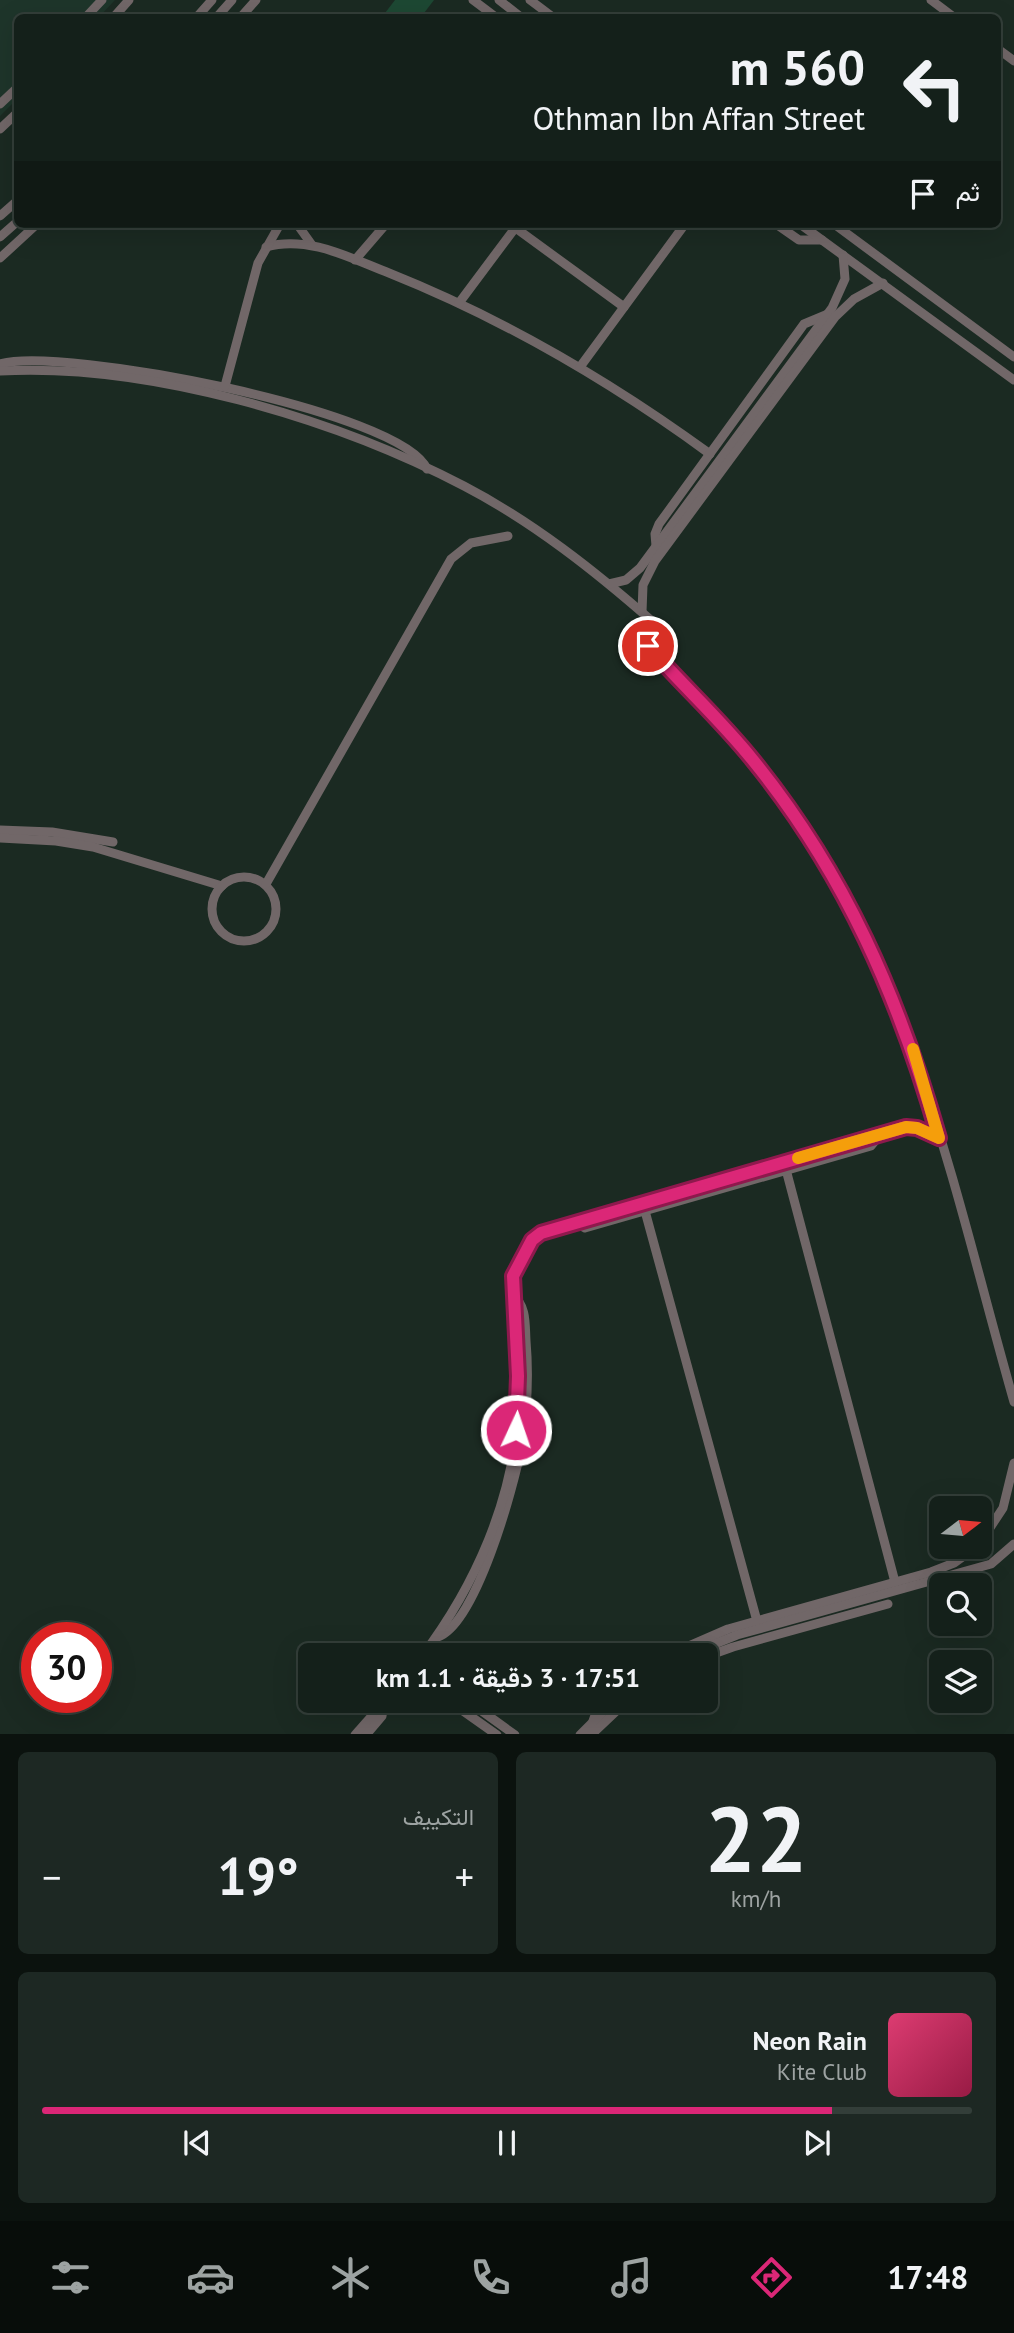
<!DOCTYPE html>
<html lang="ar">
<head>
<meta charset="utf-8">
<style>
	:root { --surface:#14201a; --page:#1d2823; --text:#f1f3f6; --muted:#9da3a2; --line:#333e39; --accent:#db2777 }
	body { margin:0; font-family:"PT Sans",Vazirmatn,sans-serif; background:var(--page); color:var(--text); direction:rtl; height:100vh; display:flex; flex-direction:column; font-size:26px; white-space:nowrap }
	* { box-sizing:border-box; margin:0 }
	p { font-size:23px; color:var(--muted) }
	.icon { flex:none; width:38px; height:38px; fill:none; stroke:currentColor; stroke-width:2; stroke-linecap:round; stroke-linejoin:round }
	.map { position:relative; height:1734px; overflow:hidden; direction:ltr }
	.panel { display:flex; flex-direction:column; gap:18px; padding:18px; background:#0b120e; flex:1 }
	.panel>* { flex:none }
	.banner { position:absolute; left:14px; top:14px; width:987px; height:214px; border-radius:10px; box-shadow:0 7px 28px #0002,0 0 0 2px var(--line); direction:rtl; background:#14201a; color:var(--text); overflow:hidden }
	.needle { width:46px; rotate:74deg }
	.buttons { position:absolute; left:929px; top:1496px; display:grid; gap:14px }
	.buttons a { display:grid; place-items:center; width:63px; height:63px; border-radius:10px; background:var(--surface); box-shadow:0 7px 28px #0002,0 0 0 2px var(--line); font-size:35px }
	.speed { position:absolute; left:21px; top:1622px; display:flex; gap:14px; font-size:35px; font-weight:700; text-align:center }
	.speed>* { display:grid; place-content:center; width:91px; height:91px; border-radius:50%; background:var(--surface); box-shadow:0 7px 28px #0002,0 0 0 2px var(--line); line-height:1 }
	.speed .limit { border:10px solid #d22; background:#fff; color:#111 }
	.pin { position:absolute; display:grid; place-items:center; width:60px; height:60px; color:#fff; margin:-30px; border:4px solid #fff; border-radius:50%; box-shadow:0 2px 7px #0007 }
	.me { position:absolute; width:77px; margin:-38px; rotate:3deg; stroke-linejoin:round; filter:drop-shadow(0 0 5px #0008) }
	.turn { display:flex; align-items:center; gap:24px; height:147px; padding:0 21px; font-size:32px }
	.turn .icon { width:91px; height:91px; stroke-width:2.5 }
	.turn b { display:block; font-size:49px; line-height:60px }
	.then { display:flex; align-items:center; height:66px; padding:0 21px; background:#0003; gap:14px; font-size:26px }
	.big { font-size:52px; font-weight:600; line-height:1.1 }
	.panel .tile { flex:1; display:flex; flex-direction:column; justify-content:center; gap:10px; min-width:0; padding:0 24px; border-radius:10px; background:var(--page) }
	.panel .dial { align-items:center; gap:0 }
	.dial b { font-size:91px; line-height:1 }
	.song { display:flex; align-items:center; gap:21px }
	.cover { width:84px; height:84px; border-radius:10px; background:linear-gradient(135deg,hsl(340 70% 55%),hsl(340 70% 35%)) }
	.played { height:7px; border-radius:4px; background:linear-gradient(90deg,var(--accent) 85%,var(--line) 85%) }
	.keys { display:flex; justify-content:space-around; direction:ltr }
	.heat { display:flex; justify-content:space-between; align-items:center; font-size:38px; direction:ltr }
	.panel .tiles { flex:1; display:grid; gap:18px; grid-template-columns:1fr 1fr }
	.tile:last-child { grid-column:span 2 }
	.trip { position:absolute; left:298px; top:1643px; width:420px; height:70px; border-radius:10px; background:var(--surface); box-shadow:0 7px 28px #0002,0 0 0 2px var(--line); font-weight:600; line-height:70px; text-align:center; direction:rtl }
	.tabs { display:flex; height:112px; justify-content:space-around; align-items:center; background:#080d0a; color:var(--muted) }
	.tabs .icon { width:49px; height:49px }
	.tabs .on { color:var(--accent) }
	.tabs b { font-size:32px; color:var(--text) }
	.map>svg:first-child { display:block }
</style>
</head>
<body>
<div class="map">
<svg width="1014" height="1735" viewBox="0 0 1014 1735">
	<rect width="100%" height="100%" fill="#1b2a22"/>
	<polygon fill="#1e352a" points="0,0 115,0 99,17 18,18 17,99 0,116"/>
	<polygon fill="#1d4833" points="395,0 434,0 421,17 382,17"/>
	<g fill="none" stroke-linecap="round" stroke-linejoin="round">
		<g stroke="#716768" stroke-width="9">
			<polyline points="473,0 497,18"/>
			<polyline points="499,0 522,18"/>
			<polyline points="530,0 554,18"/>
			<polyline points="931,0 955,18"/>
			<polyline points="85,18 102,0"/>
			<polyline points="113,18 129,0"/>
			<polyline points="196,18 212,0"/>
			<polyline points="216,18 232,0"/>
			<polyline points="240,18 256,0"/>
			<polyline points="998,49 1014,61"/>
			<polyline points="0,104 18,87"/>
			<polyline points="0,129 18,112"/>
			<polyline points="0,216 18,200"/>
			<polyline points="297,224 312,245"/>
			<polyline points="510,224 624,307"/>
			<polyline points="776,224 799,240 822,240"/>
			<polyline points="800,224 1014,380"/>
			<polyline points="834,224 1014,357"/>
			<polyline points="0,237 18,221"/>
			<path d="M266 247C308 235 350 258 389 273 504 319 610 381 710 454"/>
			<polyline points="0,258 37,224"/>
			<polyline points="355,260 386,224"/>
			<polyline points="459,303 515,228"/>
			<path d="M0 364C62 346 403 411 427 469"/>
			<polyline points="580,367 685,224"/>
			<path d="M0 371C148 363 334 418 464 486 533 522 595 571 653 622L648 646C671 673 697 696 721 723 753 758 782 796 808 836 919 1006 959 1209 1014 1402"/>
			<polyline points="225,386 258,263 280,224"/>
			<polyline points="656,546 655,534 659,524 804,324 828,314"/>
			<polyline points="609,584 626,580 640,568 832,308 845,279 843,255"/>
			<polyline points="642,612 643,585 655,561 835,317 854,299 883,283"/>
			<polyline points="0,830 52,832 113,842"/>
			<polyline points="0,838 56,841 93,847 222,886"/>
			<circle cx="244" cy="909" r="32"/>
			<polyline points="266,884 451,559 471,543 508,536"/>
			<polyline points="784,1162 895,1582"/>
			<polyline points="645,1211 757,1621"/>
			<polyline points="572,1221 585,1228 871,1146 880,1135"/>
			<polyline points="980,1543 1003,1508 1014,1463"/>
			<path d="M438 1637C476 1624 514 1487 521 1448 527 1413 529 1376 526 1341 525 1326 527 1305 513 1296"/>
			<path d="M422 1656C475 1586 514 1499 518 1410 520 1368 515 1325 512 1282 515 1260 531 1236 551 1227L907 1127 917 1128 939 1138"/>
			<polyline points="666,1656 728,1629 931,1572 954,1563 976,1547"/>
			<polyline points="685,1656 737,1635 991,1564 1014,1544"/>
			<polyline points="705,1657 733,1647 888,1604"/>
			<polyline points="449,1701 497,1735"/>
			<polyline points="468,1701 515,1735"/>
			<polyline points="593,1721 600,1701"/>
			<polyline points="355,1735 385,1701"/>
			<polyline points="366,1735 382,1716 384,1702"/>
			<polyline points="580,1735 614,1701"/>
			<polyline points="591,1735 627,1701"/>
		</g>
	</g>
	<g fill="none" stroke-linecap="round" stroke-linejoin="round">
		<defs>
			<path id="route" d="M516 1430 518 1376 513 1276 532 1240 541 1233 906 1127 917 1128 939 1138C899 998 845 873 752 759 720 719 682 685 648 646"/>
		</defs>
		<use href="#route" stroke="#8e194d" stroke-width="18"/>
		<use href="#route" stroke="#db2777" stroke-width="12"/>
		<polyline stroke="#f59e0b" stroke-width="12" points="798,1158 906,1127 917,1128 939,1138 913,1049"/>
	</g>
</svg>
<div class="buttons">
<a><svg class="needle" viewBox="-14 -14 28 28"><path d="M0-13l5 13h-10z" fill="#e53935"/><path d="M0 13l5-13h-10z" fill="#9da3a2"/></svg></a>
<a><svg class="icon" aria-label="search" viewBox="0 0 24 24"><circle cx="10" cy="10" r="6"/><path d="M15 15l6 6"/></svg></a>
<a><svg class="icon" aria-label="layers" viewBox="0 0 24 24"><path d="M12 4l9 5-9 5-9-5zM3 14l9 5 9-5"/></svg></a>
</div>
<div class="speed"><div class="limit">30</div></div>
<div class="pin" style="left:648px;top:646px;background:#d93025"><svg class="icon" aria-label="arrive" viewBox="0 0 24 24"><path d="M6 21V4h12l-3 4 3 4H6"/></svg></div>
<svg class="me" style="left:516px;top:1430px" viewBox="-20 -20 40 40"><circle r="17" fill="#db2777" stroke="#fff" stroke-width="3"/><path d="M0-11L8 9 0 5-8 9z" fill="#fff"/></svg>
<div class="trip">17:51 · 3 دقيقة · 1.1 km</div>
<div class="banner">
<div class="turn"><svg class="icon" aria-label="left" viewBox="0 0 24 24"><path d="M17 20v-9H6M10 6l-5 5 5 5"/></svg><div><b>560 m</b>Othman Ibn Affan Street</div></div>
<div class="then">ثم<svg class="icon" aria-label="arrive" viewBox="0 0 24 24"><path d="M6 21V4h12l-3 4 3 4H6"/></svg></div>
</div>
</div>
<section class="panel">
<div class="tiles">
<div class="tile dial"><b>22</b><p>km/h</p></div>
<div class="tile"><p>التكييف</p>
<div class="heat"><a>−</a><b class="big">19°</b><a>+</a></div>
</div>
<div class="tile">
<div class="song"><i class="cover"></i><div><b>Neon Rain</b><p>Kite Club</p></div></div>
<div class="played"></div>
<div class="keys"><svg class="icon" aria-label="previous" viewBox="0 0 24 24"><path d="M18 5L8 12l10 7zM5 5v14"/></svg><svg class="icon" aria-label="pause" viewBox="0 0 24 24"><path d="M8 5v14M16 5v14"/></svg><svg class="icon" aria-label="next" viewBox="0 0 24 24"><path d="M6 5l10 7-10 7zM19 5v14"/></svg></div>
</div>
</div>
</section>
<nav class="tabs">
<b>17:48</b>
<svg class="icon on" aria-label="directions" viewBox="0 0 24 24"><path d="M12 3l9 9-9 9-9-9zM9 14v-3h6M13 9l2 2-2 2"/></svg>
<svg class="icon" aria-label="music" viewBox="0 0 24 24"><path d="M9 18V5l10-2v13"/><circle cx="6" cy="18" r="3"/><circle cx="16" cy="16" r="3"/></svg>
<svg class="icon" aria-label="phone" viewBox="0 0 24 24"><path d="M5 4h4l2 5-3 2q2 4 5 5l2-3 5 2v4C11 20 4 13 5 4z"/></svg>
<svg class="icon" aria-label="climate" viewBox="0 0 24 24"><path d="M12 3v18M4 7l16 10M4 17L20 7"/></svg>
<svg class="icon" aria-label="car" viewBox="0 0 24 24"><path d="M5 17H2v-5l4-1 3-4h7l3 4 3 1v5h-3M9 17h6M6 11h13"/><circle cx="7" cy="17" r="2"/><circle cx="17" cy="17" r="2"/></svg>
<svg class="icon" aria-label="filters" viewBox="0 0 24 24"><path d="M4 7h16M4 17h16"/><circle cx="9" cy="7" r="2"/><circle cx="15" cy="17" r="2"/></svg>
</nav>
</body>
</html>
